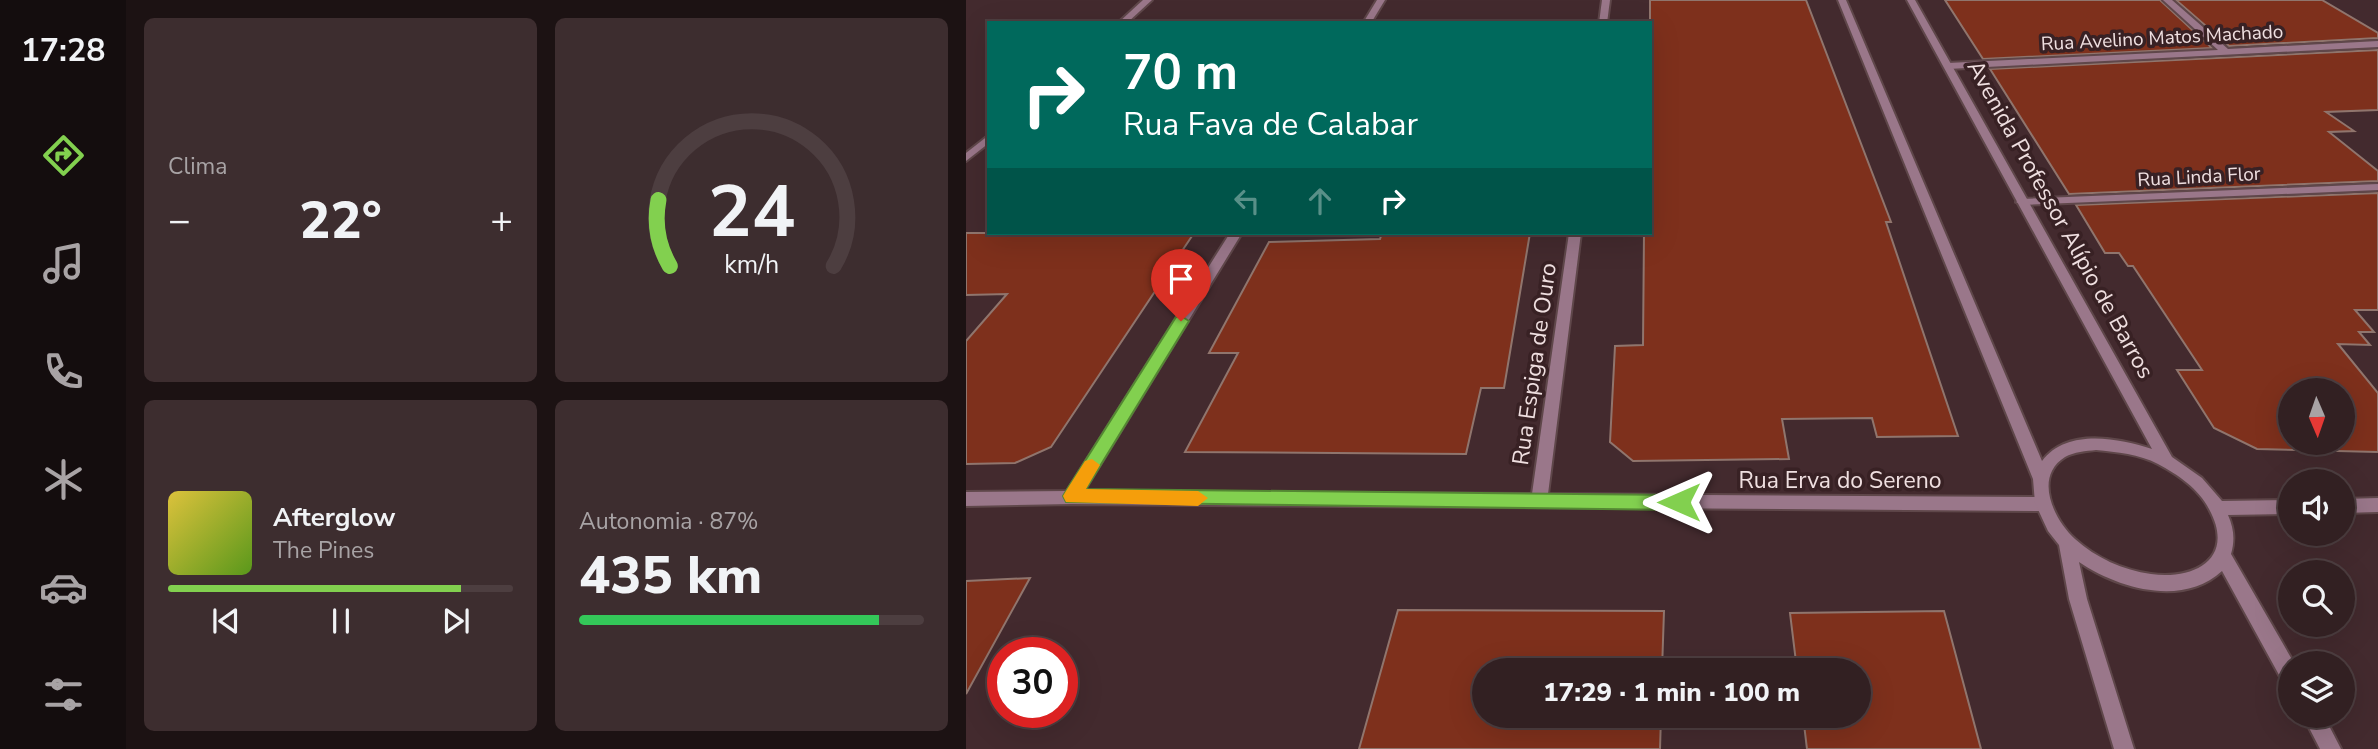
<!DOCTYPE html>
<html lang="pt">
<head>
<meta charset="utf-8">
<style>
	:root { --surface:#322022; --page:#3d2d2f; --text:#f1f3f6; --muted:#a8a3a5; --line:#4d3e40; --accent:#82d04f }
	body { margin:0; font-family:"Nunito Sans",sans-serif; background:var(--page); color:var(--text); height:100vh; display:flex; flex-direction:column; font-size:26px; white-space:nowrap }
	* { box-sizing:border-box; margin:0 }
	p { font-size:23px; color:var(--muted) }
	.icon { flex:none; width:38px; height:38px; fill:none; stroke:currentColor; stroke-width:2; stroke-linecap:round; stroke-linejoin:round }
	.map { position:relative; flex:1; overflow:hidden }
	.panel { display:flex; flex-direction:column; gap:18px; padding:18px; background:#1c1213; width:840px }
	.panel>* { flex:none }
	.hud { position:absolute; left:21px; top:21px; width:665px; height:214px; border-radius:0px; box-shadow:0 7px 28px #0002,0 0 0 2px var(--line); background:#00695c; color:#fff; overflow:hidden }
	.needle { width:46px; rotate:178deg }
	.tools { position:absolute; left:1312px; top:378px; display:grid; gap:14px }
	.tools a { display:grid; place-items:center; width:77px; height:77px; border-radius:50%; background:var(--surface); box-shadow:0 7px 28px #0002,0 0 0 2px var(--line); font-size:35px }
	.speed { position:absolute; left:21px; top:637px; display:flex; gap:14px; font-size:35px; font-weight:700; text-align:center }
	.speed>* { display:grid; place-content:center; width:91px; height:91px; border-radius:50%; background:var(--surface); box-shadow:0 7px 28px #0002,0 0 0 2px var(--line); line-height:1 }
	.speed .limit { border:10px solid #d22; background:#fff; color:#111 }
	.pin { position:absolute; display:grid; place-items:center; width:60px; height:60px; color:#fff; margin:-72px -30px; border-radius:50% 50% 50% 0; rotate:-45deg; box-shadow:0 0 7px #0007 }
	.pin .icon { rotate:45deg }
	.me { position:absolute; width:77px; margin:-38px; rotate:270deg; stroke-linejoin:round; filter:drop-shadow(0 0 5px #0008) }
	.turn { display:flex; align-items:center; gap:24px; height:147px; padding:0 21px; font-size:32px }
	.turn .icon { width:91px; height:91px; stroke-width:2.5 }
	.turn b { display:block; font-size:49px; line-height:60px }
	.lanes { display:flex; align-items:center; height:66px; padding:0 21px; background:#0003; justify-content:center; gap:35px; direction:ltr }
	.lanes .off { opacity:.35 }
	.big { font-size:52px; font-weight:800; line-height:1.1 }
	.panel .tile { flex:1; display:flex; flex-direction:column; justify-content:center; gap:10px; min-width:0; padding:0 24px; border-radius:10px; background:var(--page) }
	.panel .dial { align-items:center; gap:0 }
	.dial svg { height:182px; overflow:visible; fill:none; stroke:var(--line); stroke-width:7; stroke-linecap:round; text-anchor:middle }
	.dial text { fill:var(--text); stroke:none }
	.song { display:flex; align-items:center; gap:21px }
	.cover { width:84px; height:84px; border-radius:10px; background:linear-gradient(135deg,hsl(50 70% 55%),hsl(90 70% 35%)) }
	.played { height:7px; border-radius:4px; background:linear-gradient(90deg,var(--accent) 85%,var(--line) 85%) }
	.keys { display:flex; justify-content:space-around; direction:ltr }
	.heat { display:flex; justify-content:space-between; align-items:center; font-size:38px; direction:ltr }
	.charge { height:10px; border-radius:5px; background:linear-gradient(90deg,#34c759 87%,var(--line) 0) }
	.panel .tiles { flex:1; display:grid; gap:18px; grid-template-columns:repeat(2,1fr) }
	.trip { position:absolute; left:506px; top:658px; width:399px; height:70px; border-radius:35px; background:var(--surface); box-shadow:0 7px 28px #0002,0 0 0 2px var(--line); font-weight:800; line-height:70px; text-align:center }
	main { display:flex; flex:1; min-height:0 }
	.tabs { display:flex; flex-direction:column; width:126px; justify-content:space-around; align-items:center; background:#140d0e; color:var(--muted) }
	.tabs .icon { width:49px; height:49px }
	.tabs .active { color:var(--accent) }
	.tabs b { font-size:32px; color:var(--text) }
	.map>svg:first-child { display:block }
</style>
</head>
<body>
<main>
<nav class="tabs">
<b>17:28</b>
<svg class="icon active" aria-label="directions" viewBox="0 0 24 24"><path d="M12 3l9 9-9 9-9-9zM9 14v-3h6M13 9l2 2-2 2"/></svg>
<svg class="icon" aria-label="music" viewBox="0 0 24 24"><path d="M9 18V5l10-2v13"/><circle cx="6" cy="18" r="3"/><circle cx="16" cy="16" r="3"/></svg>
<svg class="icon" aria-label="phone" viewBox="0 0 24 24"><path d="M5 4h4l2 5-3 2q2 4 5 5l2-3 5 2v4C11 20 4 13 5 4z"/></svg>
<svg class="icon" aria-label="climate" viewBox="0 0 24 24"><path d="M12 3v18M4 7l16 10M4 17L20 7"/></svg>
<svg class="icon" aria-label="car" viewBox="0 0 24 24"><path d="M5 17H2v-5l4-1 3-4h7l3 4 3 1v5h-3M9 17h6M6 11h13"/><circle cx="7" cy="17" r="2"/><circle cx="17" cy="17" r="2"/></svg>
<svg class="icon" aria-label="filters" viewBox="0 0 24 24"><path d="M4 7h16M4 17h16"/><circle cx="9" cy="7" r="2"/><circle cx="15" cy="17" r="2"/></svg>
</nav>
<section class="panel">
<div class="tiles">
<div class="tile"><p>Clima</p>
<div class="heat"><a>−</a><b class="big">22°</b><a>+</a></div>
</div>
<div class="tile dial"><svg viewBox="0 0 100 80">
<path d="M14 69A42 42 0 1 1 86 69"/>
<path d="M14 69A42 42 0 0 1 9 40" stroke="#82d04f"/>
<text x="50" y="56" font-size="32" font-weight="700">24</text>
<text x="50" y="72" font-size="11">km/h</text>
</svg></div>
<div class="tile">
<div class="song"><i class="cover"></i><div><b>Afterglow</b><p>The Pines</p></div></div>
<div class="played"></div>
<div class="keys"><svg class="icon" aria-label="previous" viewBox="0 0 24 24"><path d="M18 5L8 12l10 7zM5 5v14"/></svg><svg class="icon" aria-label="pause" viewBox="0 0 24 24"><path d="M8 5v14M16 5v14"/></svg><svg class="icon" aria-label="next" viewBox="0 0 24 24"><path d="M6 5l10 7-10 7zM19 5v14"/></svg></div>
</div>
<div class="tile"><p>Autonomia · 87%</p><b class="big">435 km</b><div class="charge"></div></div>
</div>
</section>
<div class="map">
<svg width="1412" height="749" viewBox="0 0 1412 749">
	<rect width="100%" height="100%" fill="#432a2e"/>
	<g fill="#7e301c" stroke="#90756d" stroke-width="2" fill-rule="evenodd">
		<polygon points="684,0 840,0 925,222 920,222 992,436 911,437 906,418 816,419 823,459 667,461 644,442 649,346 677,345 678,233 684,233"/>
		<polygon points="979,0 1194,0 1246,48 1017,59"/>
		<polygon points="1210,0 1356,0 1412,33 1412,38 1263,46"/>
		<polygon points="1412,50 1412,110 1360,112 1388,131 1363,132 1412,171 1412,181 1103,194 1024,69"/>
		<path d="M1412 193V310H1389L1408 332H1393L1404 345 1372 344 1412 393V452L1291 449 1248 428 1211 370H1236L1167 266H1162L1153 253H1139L1110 205ZM1325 390H1377V443H1325Z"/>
		<polygon points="0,233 228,233 85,447 49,463 0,464 0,341 41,294 0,295"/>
		<polygon points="416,233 564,233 538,388 515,388 500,454 219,452 272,353 243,353 303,242 414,239"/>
		<polygon points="64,578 0,694 0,581"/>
		<polygon points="432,610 698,611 696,670 518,670 518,716 695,716 694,749 393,749"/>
		<polygon points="978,611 1015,749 841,749 837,716 892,716 892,670 831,670 824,613"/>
	</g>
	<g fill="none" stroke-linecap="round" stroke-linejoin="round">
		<defs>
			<g id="minor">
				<polygon points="177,0 186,0 161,23 152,23"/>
				<polygon points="411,0 419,0 405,23 397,23"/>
				<polygon points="636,0 644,0 641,23 633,23"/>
				<polygon points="1197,0 1206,0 1262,49 1412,41 1412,47 982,69 978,66 982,63 1252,50"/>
				<polygon points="23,135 23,143 0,161 0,153"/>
				<polygon points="1412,184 1412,190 1056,205 1050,202 1056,199"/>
				<polygon points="264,233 276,233 118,491 566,494 603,233 615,233 582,494 1076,497 1082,499 1084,504 1082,509 1076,511 106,504 0,506 0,492 101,491"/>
			</g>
			<g id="tertiary">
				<path d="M872 0H880L1076 461C1101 428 1152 438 1186 449L941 0H949L1206 457 1236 478 1256 501 1325 500V514L1262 515C1268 529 1269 540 1265 554L1328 663H1325V686L1318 684 1256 571C1217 607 1153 589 1113 562L1121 599 1168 749H1148L1103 599 1093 545 1082 531 1069 503 1067 479ZM1130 450C1151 452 1173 454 1192 464 1211 474 1233 489 1243 509 1270 558 1229 580 1185 574 1157 570 1130 558 1109 539 1088 520 1067 477 1099 457 1108 452 1120 451 1130 450Z"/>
				<polygon points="1412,498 1412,512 1377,513 1377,499"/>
				<polygon points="1337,716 1358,716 1375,749 1354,749"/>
			</g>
		</defs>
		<use href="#minor" stroke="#5f474a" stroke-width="4"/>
		<use href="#tertiary" stroke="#5f474a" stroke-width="4"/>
		<use href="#minor" fill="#9a778a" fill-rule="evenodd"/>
		<use href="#tertiary" fill="#9a778a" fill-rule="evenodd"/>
	</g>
	<polygon fill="#82d04f" stroke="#548733" stroke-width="2" points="215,316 223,321 120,489 713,495 722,502 713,510 100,502 97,496 100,491 210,317"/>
	<polygon fill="#f59e0b" points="126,459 134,465 120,489 232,491 242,498 232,506 100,502 97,496 100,491 119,461"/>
	<g text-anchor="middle" stroke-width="7" stroke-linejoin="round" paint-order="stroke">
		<g font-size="19" fill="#efdfe0" stroke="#382124">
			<text transform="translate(1196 37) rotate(-3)" y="7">Rua Avelino Matos Machado</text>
			<text transform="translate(1233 176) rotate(-3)" y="7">Rua Linda Flor</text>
		</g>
		<g font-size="23" fill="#efdfe0" stroke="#382124">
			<text transform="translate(1095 219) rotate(61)" y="8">Avenida Professor Alípio de Barros</text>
			<text transform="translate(568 364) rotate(-82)" y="8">Rua Espiga de Ouro</text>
			<text x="874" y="488">Rua Erva do Sereno</text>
		</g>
	</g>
</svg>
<div class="tools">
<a><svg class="needle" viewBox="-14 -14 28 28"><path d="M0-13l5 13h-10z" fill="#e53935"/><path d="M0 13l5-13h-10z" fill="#a8a3a5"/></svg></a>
<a><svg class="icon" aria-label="sound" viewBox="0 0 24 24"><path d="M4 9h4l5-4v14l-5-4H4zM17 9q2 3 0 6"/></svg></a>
<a><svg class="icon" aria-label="search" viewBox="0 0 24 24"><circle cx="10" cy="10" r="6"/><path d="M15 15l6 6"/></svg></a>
<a><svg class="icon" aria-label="layers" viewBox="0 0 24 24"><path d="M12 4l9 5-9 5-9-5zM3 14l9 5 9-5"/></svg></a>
</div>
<div class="speed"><div class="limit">30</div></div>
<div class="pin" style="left:215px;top:321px;background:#d93025"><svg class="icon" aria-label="arrive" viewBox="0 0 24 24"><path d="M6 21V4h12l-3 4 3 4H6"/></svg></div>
<svg class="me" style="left:713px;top:502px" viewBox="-20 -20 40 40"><path d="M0-17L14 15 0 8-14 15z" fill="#82d04f" stroke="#fff" stroke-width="4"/></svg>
<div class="trip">17:29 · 1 min · 100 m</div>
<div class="hud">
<div class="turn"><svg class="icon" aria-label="right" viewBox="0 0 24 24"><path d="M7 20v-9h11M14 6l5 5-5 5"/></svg><div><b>70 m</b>Rua Fava de Calabar</div></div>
<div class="lanes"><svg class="icon off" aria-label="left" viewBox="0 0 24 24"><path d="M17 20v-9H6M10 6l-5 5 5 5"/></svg><svg class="icon off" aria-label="ahead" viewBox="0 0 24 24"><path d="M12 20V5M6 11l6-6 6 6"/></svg><svg class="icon" aria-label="right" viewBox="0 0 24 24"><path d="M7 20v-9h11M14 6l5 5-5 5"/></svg></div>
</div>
</div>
</main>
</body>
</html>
